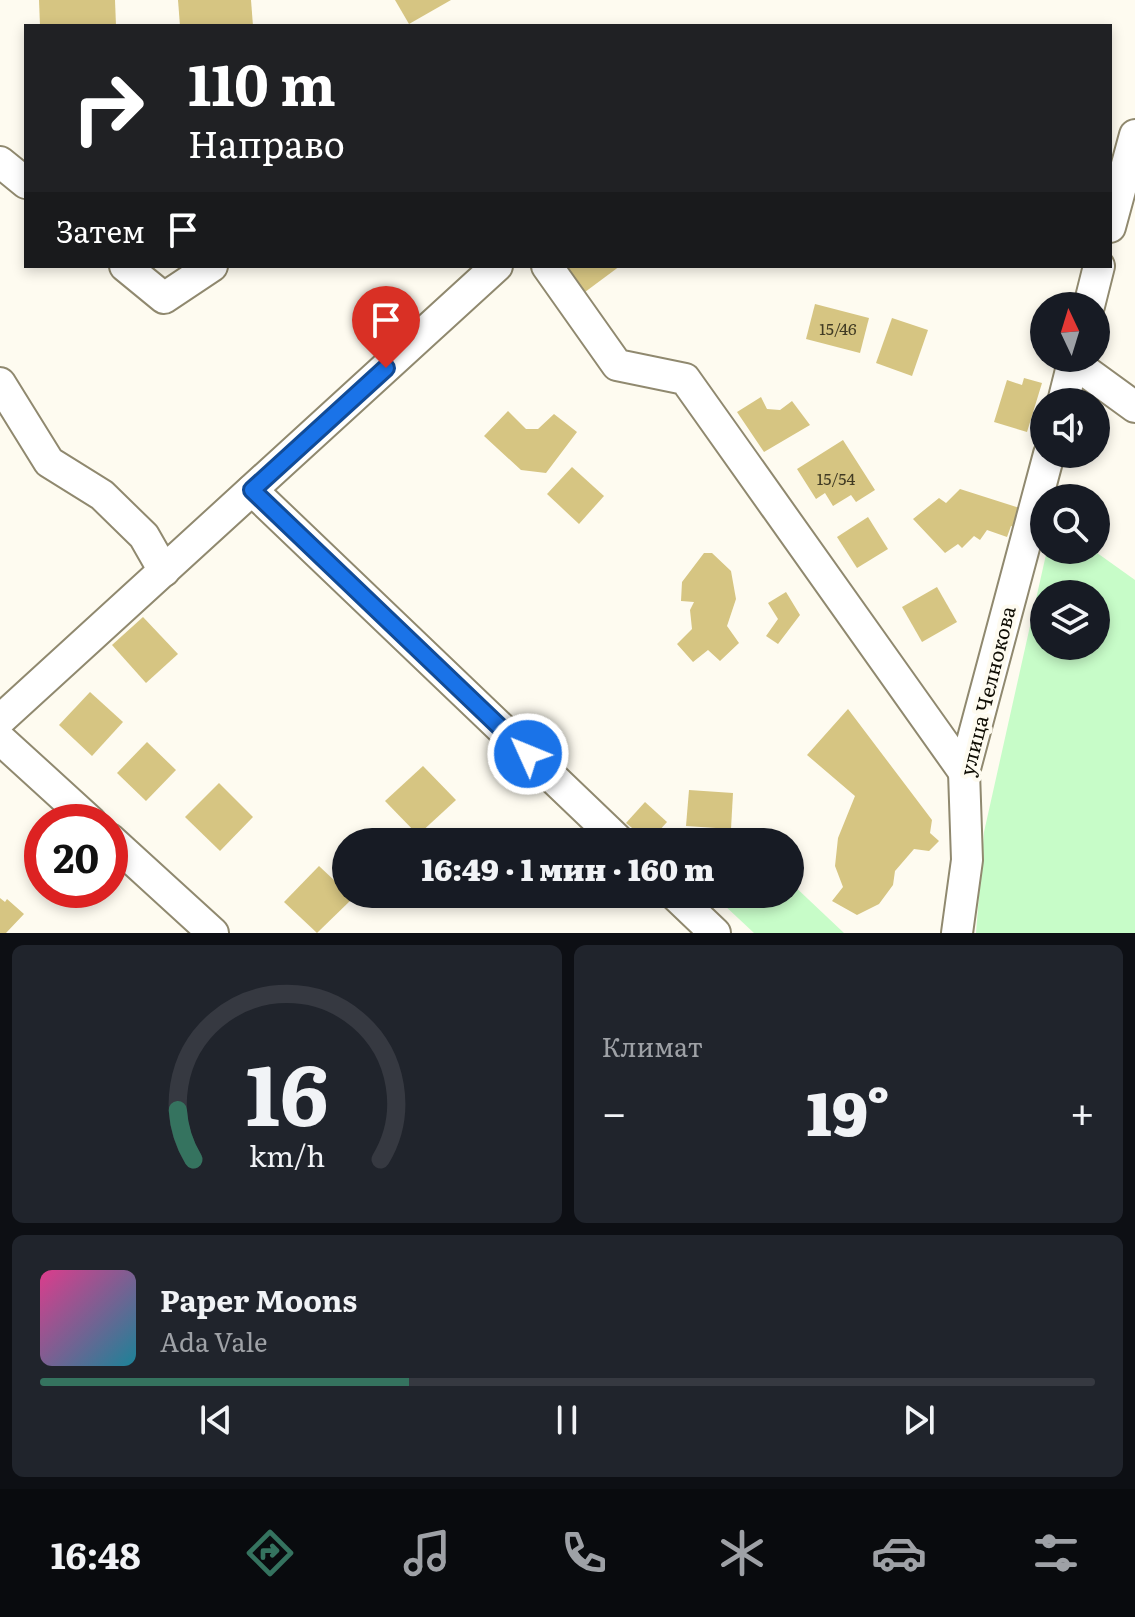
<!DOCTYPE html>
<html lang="ru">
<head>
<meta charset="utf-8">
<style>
	:root { --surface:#171b24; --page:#20242c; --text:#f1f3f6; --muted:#9ea1a6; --line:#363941; --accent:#35735f }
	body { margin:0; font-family:Literata,serif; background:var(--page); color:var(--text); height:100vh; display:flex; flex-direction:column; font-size:30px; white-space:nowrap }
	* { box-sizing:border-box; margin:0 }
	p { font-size:26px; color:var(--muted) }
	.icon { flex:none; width:44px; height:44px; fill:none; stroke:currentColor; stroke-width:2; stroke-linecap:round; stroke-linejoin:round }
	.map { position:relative; height:933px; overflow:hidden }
	.drawer { display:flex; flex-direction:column; gap:12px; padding:12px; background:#0d0f14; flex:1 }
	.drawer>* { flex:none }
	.top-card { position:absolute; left:24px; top:24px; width:1088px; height:244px; border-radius:0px; box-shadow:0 4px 12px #0003; background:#202124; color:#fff; overflow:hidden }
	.needle { width:52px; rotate:356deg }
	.controls { position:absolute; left:1030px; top:292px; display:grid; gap:16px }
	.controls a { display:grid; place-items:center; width:80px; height:80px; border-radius:50%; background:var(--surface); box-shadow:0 4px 12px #0003; font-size:40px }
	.speed { position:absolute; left:24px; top:804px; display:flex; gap:16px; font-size:40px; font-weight:700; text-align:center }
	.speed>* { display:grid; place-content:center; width:104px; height:104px; border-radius:50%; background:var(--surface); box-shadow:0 4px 12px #0003; line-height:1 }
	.speed .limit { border:12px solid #d22; background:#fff; color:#111 }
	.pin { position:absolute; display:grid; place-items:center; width:68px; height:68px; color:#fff; margin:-82px -34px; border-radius:50% 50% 50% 0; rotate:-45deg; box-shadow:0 0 8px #0007 }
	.pin .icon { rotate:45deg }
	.me { position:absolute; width:88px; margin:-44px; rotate:314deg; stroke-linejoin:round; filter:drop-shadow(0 0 6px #0008) }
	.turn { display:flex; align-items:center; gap:28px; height:168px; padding:0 32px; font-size:36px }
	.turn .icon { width:104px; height:104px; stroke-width:2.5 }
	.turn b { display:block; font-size:56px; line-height:68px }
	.then { display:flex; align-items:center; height:76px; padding:0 32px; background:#0003; gap:16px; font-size:30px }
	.big { font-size:60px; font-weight:800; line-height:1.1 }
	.drawer .tile { flex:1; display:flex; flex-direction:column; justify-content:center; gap:12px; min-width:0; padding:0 28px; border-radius:12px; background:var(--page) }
	.drawer .dial { align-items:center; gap:0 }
	.dial svg { height:208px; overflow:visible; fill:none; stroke:var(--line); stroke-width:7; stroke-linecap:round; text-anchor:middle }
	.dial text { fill:var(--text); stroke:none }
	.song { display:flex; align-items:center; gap:24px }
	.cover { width:96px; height:96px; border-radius:12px; background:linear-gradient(135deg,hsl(330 70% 55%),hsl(190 70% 35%)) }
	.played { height:8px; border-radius:4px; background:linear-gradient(90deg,var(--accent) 35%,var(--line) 35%) }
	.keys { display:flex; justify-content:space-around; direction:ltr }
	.heat { display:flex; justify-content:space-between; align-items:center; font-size:44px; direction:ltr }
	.drawer .tiles { flex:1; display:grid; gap:12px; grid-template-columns:1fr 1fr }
	.tile:last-child { grid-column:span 2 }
	.trip { position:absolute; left:332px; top:828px; width:472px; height:80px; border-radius:40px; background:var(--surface); box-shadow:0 4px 12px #0003; font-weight:800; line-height:80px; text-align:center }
	.dock { display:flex; height:128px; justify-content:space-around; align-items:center; background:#090b0e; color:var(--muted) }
	.dock .icon { width:56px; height:56px }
	.dock .selected { color:var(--accent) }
	.dock b { font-size:36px; color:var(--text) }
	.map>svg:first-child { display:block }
</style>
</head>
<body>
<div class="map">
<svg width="1135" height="933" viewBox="0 0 1135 933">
	<rect width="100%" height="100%" fill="#fefbf0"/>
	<g fill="#c7fcc8" fill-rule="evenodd">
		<path d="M1047 550H1093L1135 580V933H976L984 832ZM1044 594H1096V646H1044Z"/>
		<polygon points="790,882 844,933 754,933 723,904 733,894 790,894"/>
	</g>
	<g fill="#d6c582">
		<polygon points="39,0 115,0 116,26 40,26"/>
		<polygon points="178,0 251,0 253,26 180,26"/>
		<polygon points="395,0 451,0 409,24"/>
		<polygon points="565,266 620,266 585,292"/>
		<polygon points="815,304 869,318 860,353 806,339"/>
		<polygon points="892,318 928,330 912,376 876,363"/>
		<polygon points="1024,378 1042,383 1027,432 994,422 1007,380 1022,385"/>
		<polygon points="761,397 767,409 780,410 792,401 810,425 764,452 737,412"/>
		<polygon points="508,411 526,429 538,429 554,414 577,432 546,473 521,470 484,436"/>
		<polygon points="843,440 875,490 856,502 851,495 833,506 825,493 816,499 797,469"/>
		<polygon points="572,467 604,496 579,524 547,494"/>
		<polygon points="960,489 1023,509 1017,528 1011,526 1007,537 987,530 980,540 974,536 962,548 958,544 945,553 913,519 939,498 946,503"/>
		<polygon points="868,517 888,549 857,568 837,537"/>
		<polygon points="704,553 712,553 731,571 736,599 727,626 739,643 720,661 708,650 693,662 677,644 692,629 690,610 694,602 681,601 682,582"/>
		<polygon points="937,587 957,622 922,642 902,607"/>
		<polygon points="786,592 800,615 778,644 766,636 778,619 768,603"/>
		<polygon points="143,617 178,654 146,683 112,645"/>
		<polygon points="90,692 123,722 92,756 59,725"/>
		<polygon points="848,709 932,820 930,833 939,841 929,851 914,849 895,871 893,885 879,904 857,915 832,901 843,887 835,866 838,838 855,796 807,755"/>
		<polygon points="147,742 176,770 146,801 117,773"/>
		<polygon points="423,766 456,800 418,835 385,801"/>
		<polygon points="219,783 253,817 220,851 185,817"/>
		<polygon points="689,790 733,793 731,829 686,826"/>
		<polygon points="645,802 667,822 649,842 626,823"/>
		<polygon points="319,866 353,898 317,933 284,902"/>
		<polygon points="0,898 5,902 7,899 24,914 6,933 0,933"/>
	</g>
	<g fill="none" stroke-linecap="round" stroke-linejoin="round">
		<defs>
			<g id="minor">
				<polyline points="0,162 26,183"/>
				<polyline points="1110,227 1135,135"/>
				<polyline points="125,266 164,298 212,266"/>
				<polyline points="547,266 617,365 685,379 964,772"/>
				<polyline points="1089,306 1099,266"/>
				<polyline points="1073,362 1135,407"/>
				<polyline points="0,383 49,462 102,495 144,536 164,571"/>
				<polyline points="1063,402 1074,358"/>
				<polyline points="252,490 620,842"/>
				<polyline points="0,720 497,266"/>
				<polyline points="0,739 91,822"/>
				<polyline points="110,839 213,933"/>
				<polyline points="674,894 715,933"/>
				<polyline points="957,933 967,860 964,772 1049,454"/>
			</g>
		</defs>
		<use href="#minor" stroke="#90896f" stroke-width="34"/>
		<use href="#minor" stroke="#fff" stroke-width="30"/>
	</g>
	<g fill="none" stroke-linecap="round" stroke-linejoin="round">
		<defs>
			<polyline id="route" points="386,368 252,490 528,754"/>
		</defs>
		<use href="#route" stroke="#114b97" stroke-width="20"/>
		<use href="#route" stroke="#1a73e8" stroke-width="14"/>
	</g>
	<g text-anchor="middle" stroke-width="8" stroke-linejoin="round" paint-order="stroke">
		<g font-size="16" fill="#413b24">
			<text x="838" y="335">15/46</text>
			<text x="836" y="485">15/54</text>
		</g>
		<g font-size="20" fill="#0f0d04" stroke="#fefbf0">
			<text transform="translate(988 691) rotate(-76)" y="7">улица Челнокова</text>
		</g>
	</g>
</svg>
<div class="controls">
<a><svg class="needle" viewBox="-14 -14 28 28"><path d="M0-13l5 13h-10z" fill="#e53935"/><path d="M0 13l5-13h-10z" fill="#9ea1a6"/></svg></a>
<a><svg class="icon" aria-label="sound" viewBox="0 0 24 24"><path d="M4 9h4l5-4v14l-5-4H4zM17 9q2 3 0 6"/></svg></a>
<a><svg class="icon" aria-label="search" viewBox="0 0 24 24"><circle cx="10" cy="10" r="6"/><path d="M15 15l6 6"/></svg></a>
<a><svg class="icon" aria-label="layers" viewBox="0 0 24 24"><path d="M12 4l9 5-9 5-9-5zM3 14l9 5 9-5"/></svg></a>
</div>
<div class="speed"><div class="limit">20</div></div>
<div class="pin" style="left:386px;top:368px;background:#d93025"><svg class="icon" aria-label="arrive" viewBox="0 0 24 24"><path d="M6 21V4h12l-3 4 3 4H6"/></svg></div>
<svg class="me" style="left:528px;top:754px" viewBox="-20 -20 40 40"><circle r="17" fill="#1a73e8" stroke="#fff" stroke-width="3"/><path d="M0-11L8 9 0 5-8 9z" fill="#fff"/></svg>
<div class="trip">16:49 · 1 мин · 160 m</div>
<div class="top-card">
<div class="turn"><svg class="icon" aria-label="right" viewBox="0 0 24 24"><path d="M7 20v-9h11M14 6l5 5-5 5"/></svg><div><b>110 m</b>Направо</div></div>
<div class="then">Затем<svg class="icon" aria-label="arrive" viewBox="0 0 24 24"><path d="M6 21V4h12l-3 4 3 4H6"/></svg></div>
</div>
</div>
<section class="drawer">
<div class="tiles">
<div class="tile dial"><svg viewBox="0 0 100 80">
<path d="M14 69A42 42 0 1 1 86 69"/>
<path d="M14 69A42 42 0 0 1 8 50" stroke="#35735f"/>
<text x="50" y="56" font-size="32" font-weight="700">16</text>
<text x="50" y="72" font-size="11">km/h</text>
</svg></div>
<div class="tile"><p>Климат</p>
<div class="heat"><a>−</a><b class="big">19°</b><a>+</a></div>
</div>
<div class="tile">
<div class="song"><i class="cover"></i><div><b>Paper Moons</b><p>Ada Vale</p></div></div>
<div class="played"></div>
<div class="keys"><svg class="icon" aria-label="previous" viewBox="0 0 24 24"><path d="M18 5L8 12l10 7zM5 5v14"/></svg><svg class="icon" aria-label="pause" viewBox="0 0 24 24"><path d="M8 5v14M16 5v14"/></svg><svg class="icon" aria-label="next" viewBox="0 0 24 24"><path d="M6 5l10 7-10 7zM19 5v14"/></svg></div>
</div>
</div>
</section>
<nav class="dock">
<b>16:48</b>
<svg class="icon selected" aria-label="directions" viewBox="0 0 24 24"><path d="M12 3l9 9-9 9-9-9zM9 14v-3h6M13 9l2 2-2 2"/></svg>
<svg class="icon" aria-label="music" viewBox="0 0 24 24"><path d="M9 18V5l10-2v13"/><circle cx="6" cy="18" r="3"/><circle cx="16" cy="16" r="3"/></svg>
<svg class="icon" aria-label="phone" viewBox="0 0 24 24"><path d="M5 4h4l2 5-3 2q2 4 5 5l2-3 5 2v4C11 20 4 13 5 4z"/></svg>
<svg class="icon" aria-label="climate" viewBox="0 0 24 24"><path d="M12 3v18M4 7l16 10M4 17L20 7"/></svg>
<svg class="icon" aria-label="car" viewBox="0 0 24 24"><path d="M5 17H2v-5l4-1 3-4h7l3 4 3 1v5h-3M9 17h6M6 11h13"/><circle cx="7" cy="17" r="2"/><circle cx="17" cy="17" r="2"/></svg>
<svg class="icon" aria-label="filters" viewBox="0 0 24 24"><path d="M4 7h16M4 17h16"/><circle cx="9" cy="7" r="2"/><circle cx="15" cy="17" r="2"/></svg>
</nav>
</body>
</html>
